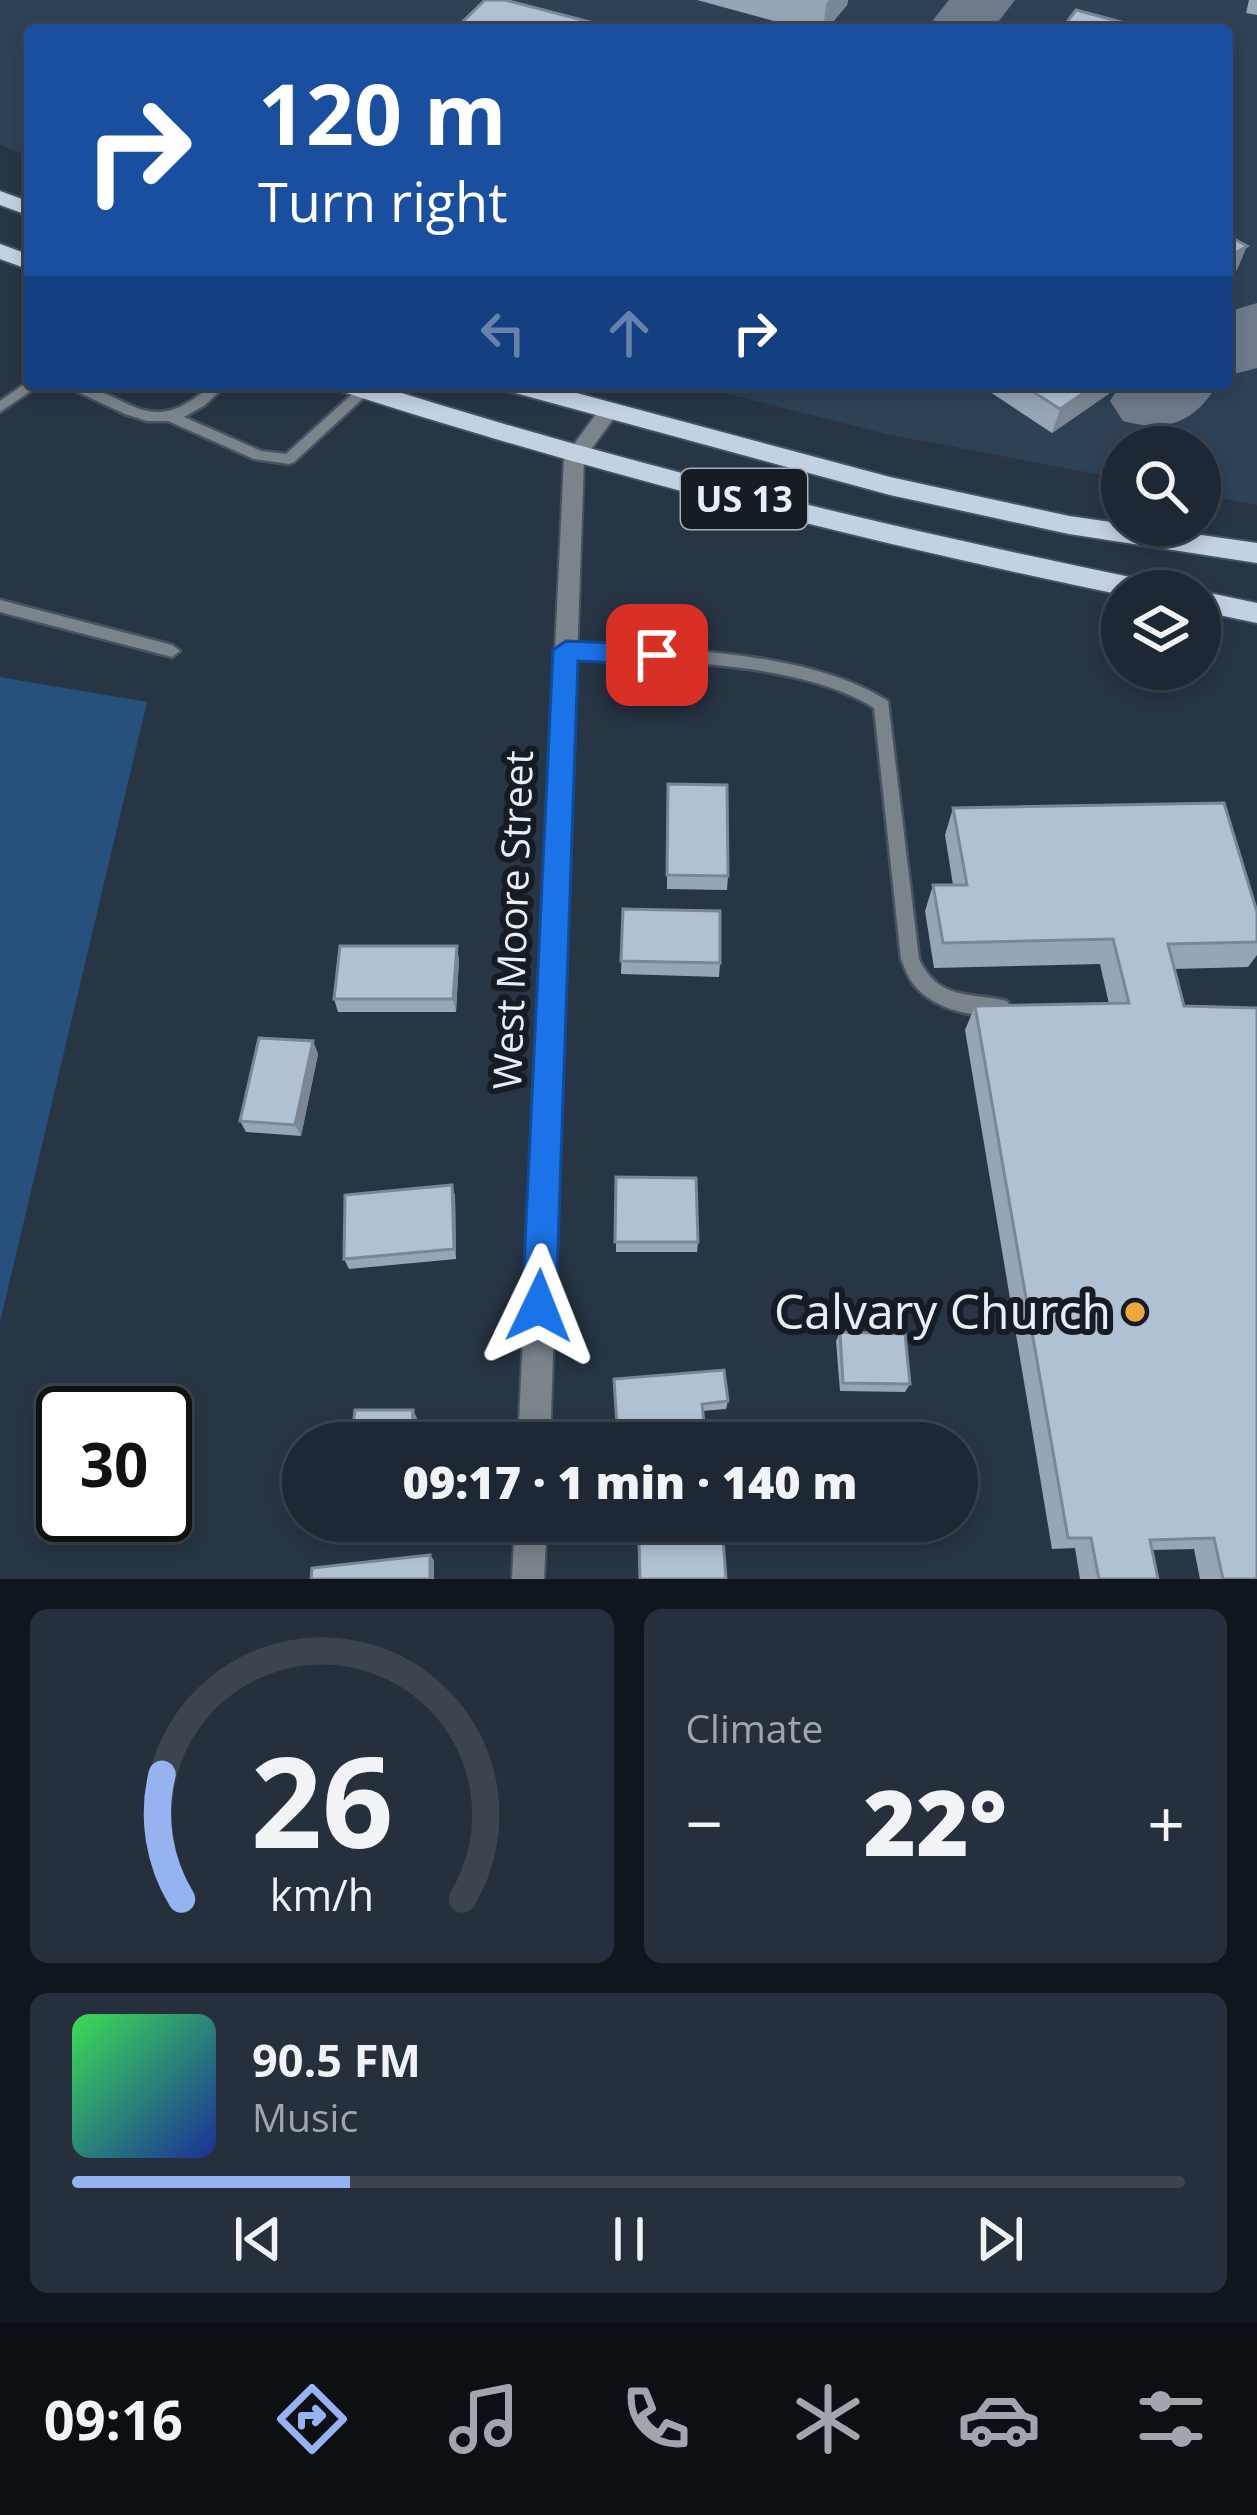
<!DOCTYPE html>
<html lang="en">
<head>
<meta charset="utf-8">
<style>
	:root { --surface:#1d2834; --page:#25303c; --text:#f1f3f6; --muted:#a0a6ac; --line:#3b444f; --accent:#95b2f1 }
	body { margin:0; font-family:"Open Sans",sans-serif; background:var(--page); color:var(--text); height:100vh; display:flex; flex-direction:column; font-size:45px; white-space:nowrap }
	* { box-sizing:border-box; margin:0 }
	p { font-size:39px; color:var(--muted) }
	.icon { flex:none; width:66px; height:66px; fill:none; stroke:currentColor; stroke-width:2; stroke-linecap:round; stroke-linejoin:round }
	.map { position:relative; height:1579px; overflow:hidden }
	.side { display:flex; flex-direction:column; gap:30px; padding:30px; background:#10161d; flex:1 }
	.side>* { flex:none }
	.guide { position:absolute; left:24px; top:24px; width:1209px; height:366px; border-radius:12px; box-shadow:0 6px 18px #0003,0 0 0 3px var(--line); background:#1a4fa0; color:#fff; overflow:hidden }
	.controls { position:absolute; left:1101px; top:426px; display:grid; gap:24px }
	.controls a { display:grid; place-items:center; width:120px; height:120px; border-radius:50%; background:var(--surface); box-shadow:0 6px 18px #0003,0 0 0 3px var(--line); font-size:60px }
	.speed { position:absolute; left:36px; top:1386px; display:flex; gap:24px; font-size:60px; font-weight:700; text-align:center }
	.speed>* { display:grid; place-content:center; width:156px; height:156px; border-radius:50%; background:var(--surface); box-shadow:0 6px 18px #0003,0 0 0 3px var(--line); line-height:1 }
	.speed .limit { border:6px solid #111; border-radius:18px; background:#fff; color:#111 }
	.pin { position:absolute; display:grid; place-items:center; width:102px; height:102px; color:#fff; margin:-51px; border-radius:24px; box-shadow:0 6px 18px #0006 }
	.me { position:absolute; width:132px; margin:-66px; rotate:2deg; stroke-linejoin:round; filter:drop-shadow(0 0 9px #0008) }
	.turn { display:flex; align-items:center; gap:42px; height:252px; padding:0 36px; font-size:54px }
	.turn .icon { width:156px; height:156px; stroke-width:2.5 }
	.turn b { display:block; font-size:84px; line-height:102px }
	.lanes { display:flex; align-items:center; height:114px; padding:0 36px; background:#0003; justify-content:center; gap:60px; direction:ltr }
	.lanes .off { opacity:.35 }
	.big { font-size:90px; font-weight:800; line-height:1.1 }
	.side .widget { flex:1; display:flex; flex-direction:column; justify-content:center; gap:18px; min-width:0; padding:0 42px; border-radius:18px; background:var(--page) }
	.side .dial { align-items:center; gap:0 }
	.dial svg { height:312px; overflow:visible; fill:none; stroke:var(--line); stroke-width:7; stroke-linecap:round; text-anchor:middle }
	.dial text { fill:var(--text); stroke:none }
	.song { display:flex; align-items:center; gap:36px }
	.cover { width:144px; height:144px; border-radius:18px; background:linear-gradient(135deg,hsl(130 70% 55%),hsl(230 70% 35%)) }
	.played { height:12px; border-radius:6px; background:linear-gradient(90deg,var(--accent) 25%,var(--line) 25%) }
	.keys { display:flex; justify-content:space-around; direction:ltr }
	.heat { display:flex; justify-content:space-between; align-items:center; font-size:66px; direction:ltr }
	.side .tiles { flex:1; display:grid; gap:30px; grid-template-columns:1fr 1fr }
	.widget:last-child { grid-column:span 2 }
	.trip { position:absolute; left:282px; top:1422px; width:696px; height:120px; border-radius:60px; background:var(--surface); box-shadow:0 6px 18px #0003,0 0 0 3px var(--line); font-weight:800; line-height:120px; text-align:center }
	.dock { display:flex; height:192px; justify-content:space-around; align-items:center; background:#0c1015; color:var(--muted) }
	.dock .icon { width:84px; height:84px }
	.dock .on { color:var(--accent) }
	.dock b { font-size:54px; color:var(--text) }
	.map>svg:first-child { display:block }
</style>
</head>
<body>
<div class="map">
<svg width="1257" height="1579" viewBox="0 0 1257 1579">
	<rect width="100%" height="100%" fill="#273545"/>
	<polygon fill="#2e4155" points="0,0 1257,0 1257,505 1200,494 1200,447 1122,447 1122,479 886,434 688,384 1227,384 1227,30 30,30 30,157 0,145"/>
	<polygon fill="#27507c" points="0,677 147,702 0,1322"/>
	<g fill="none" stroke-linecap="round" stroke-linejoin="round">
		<g fill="#6f7b89" fill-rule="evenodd">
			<polygon points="949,0 1015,0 992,30 925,30"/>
			<polygon points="1257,303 1257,368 1227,376 1227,312"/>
			<path d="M1121 384H1218C1194 423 1166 433 1123 421L1110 401Z"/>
		</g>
		<defs>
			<g id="lane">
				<polygon points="29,381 30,384 41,384 0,412 0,401"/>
				<path d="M61 384C128 384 144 447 212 384H227L205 405 184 417 261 451 286 454 360 387 365 386 372 390 294 462 289 464 254 459 168 421H147L125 414Z"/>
				<polygon points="0,600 172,645 180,651 172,657 0,612"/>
				<path d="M565 644C663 649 803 648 888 701L919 959C939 1001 970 992 1007 1001L1010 1007 1007 1013C978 1020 935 1010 915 986 908 978 905 968 901 959L874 708C799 660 654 661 565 656L557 650Z"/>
			</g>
			<g id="street">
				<polygon points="609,404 619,411 584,459 550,1443 518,1443 564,458 602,406"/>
				<polygon points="515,1521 547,1521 544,1579 512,1579"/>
			</g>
			<g id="primary">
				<polygon points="0,191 30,202 30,216 0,205"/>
				<polygon points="0,244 30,255 30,270 0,259"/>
				<path d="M334 384H373C628 465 887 527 1149 581L1163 591H1122V595C857 540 595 473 337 390Z"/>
				<polygon points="501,384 543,384 890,477 1069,516 1257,543 1257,563 1069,534 890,495 504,390"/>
				<polygon points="1199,591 1200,591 1257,603 1257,623 1200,611"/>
			</g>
		</defs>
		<use href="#lane" stroke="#465362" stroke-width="5"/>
		<use href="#street" stroke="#465362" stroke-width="4"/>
		<use href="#primary" stroke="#465362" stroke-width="4"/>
		<use href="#lane" fill="#7b838b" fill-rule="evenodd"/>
		<use href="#street" fill="#7b838b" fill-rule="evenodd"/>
		<use href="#primary" fill="#c3d1e2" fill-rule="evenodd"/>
	</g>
	<g fill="#97a6b6">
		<polygon points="697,0 848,0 847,5 826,30 807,30"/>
		<polygon points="1249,0 1257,0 1257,15 1246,13"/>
		<polygon points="978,384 1117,384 1114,390 1052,433"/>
		<polygon points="668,784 728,876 727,890 667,889"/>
		<polygon points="953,808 1257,912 1257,955 1248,967 1174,969 1257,1579 1200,1579 1194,1549 1152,1550 1158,1579 1080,1579 1075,1548 1052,1549 965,1030 975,1006 1109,1004 1100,964 934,968 925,911 933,885 953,885 945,835"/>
		<polygon points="623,909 720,963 719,977 621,974"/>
		<polygon points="459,959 456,1012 338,1012 334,999"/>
		<polygon points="313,1041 318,1054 301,1136 246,1132 240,1121"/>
		<polygon points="616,1177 698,1242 697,1252 616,1252"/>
		<polygon points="452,1185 455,1196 456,1259 349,1269 344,1259"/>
		<polygon points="840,1332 910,1384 905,1392 840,1391 836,1341"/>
		<polygon points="614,1379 728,1401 726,1409 702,1411 638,1431 617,1432"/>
	</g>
	<g fill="#7b8794">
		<polygon points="829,0 848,0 847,5 826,30 823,30 826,4"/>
		<polygon points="1247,246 1237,270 1227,277 1227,258"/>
		<polygon points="1097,384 1117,384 1114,390 1052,433 1060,409"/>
		<polygon points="457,946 459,959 456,1012 453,999"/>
		<polygon points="313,1041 318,1054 301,1136 295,1125"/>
		<polygon points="452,1185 455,1196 456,1259 454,1249"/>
		<polygon points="413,1410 417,1418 415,1443 411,1443"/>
		<polygon points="430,1555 434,1560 434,1579 430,1579"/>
	</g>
	<g fill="#b0c1d4" stroke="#7b8794" stroke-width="3">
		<polygon points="485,0 505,0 621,30 454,30"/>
		<polygon points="1076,10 1151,30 1061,30"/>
		<polygon points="1227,235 1247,246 1227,258"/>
		<polygon points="1021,384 1097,384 1060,409"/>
		<polygon points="668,784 727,785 728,876 667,875"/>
		<polygon points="1224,803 1257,912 1257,942 1168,944 1184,1006 1257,1008 1257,1579 1223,1579 1214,1538 1150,1540 1158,1579 1099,1579 1091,1538 1068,1538 975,1006 1129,1003 1113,939 943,943 933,885 967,885 953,808"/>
		<polygon points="623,909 720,911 720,963 621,961"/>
		<polygon points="340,946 457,946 453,999 334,999"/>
		<polygon points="259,1038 313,1041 295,1125 240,1121"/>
		<polygon points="616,1177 696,1178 698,1242 615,1242"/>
		<polygon points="452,1185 454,1249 344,1259 345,1195"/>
		<polygon points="840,1332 905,1334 910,1384 843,1383"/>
		<polygon points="724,1370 728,1401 702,1404 706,1443 640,1443 638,1423 617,1425 614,1379"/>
		<polygon points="355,1410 413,1410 411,1443 351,1443"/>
		<polygon points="723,1539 726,1579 640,1579 639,1541"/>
		<polygon points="430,1555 430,1579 311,1579 312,1568"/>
	</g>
	<polygon fill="#1a73e8" stroke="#114b97" stroke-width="3" points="566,641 657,645 669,655 657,665 578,661 556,1306 551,1318 539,1323 527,1318 522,1306 553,650"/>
	<circle fill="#f0a63e" stroke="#161c23" stroke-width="4.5" cx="1135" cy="1312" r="12"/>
	<g text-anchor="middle" stroke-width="12" stroke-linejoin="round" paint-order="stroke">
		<rect fill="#161c23" stroke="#a8b0b9" stroke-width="3" x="681" y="469" width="126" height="60" rx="9"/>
		<g font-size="36" font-weight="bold" fill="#e6eff9">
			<text x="744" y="512">US 13</text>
		</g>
		<g font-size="39" fill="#e6eff9" stroke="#161c23">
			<text transform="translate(513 920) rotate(-88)" y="14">West Moore Street</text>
		</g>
		<g font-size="48" fill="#e6eff9" stroke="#161c23" text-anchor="end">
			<text x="1111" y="1329">Calvary Church</text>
		</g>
	</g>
</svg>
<div class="controls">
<a><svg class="icon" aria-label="search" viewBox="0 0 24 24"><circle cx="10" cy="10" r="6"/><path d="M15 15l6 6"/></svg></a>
<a><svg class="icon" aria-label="layers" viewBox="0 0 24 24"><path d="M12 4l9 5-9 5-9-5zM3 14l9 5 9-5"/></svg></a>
</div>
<div class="speed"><div class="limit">30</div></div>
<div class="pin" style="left:657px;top:655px;background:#d93025"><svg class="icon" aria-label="arrive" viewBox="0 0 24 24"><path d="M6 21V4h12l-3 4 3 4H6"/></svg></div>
<svg class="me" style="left:539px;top:1306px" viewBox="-20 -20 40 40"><path d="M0-17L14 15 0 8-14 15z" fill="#1a73e8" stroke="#fff" stroke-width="4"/></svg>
<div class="trip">09:17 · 1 min · 140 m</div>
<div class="guide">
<div class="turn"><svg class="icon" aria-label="right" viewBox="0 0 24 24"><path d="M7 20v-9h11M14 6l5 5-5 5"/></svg><div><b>120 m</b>Turn right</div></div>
<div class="lanes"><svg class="icon off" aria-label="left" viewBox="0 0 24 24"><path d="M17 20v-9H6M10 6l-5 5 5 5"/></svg><svg class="icon off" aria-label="ahead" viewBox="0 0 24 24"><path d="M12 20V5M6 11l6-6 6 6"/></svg><svg class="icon" aria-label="right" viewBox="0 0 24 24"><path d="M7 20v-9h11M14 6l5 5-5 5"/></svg></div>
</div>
</div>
<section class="side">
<div class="tiles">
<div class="widget dial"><svg viewBox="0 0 100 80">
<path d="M14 69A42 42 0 1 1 86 69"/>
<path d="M14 69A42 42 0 0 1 9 37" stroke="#95b2f1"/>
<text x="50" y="56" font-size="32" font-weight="700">26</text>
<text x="50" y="72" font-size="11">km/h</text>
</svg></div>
<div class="widget"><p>Climate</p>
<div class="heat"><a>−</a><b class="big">22°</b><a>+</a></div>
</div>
<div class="widget">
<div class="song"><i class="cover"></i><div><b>90.5 FM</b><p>Music</p></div></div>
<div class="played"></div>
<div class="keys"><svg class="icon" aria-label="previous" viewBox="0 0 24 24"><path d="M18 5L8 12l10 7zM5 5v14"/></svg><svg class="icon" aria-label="pause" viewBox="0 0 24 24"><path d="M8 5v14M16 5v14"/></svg><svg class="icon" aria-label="next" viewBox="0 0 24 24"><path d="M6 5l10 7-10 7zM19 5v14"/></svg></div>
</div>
</div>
</section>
<nav class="dock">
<b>09:16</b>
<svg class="icon on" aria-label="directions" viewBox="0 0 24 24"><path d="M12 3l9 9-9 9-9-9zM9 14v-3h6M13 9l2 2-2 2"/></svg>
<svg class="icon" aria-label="music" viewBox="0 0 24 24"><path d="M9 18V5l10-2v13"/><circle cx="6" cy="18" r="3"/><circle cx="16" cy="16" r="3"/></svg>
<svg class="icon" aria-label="phone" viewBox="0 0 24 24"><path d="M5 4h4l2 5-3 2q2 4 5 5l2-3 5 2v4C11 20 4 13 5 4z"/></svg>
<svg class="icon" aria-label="climate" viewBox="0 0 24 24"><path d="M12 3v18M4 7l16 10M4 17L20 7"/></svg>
<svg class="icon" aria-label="car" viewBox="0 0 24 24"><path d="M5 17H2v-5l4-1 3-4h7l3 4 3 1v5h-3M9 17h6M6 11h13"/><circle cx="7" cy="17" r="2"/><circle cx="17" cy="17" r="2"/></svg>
<svg class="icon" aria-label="filters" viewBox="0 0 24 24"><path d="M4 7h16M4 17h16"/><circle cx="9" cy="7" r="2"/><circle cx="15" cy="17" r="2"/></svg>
</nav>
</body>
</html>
